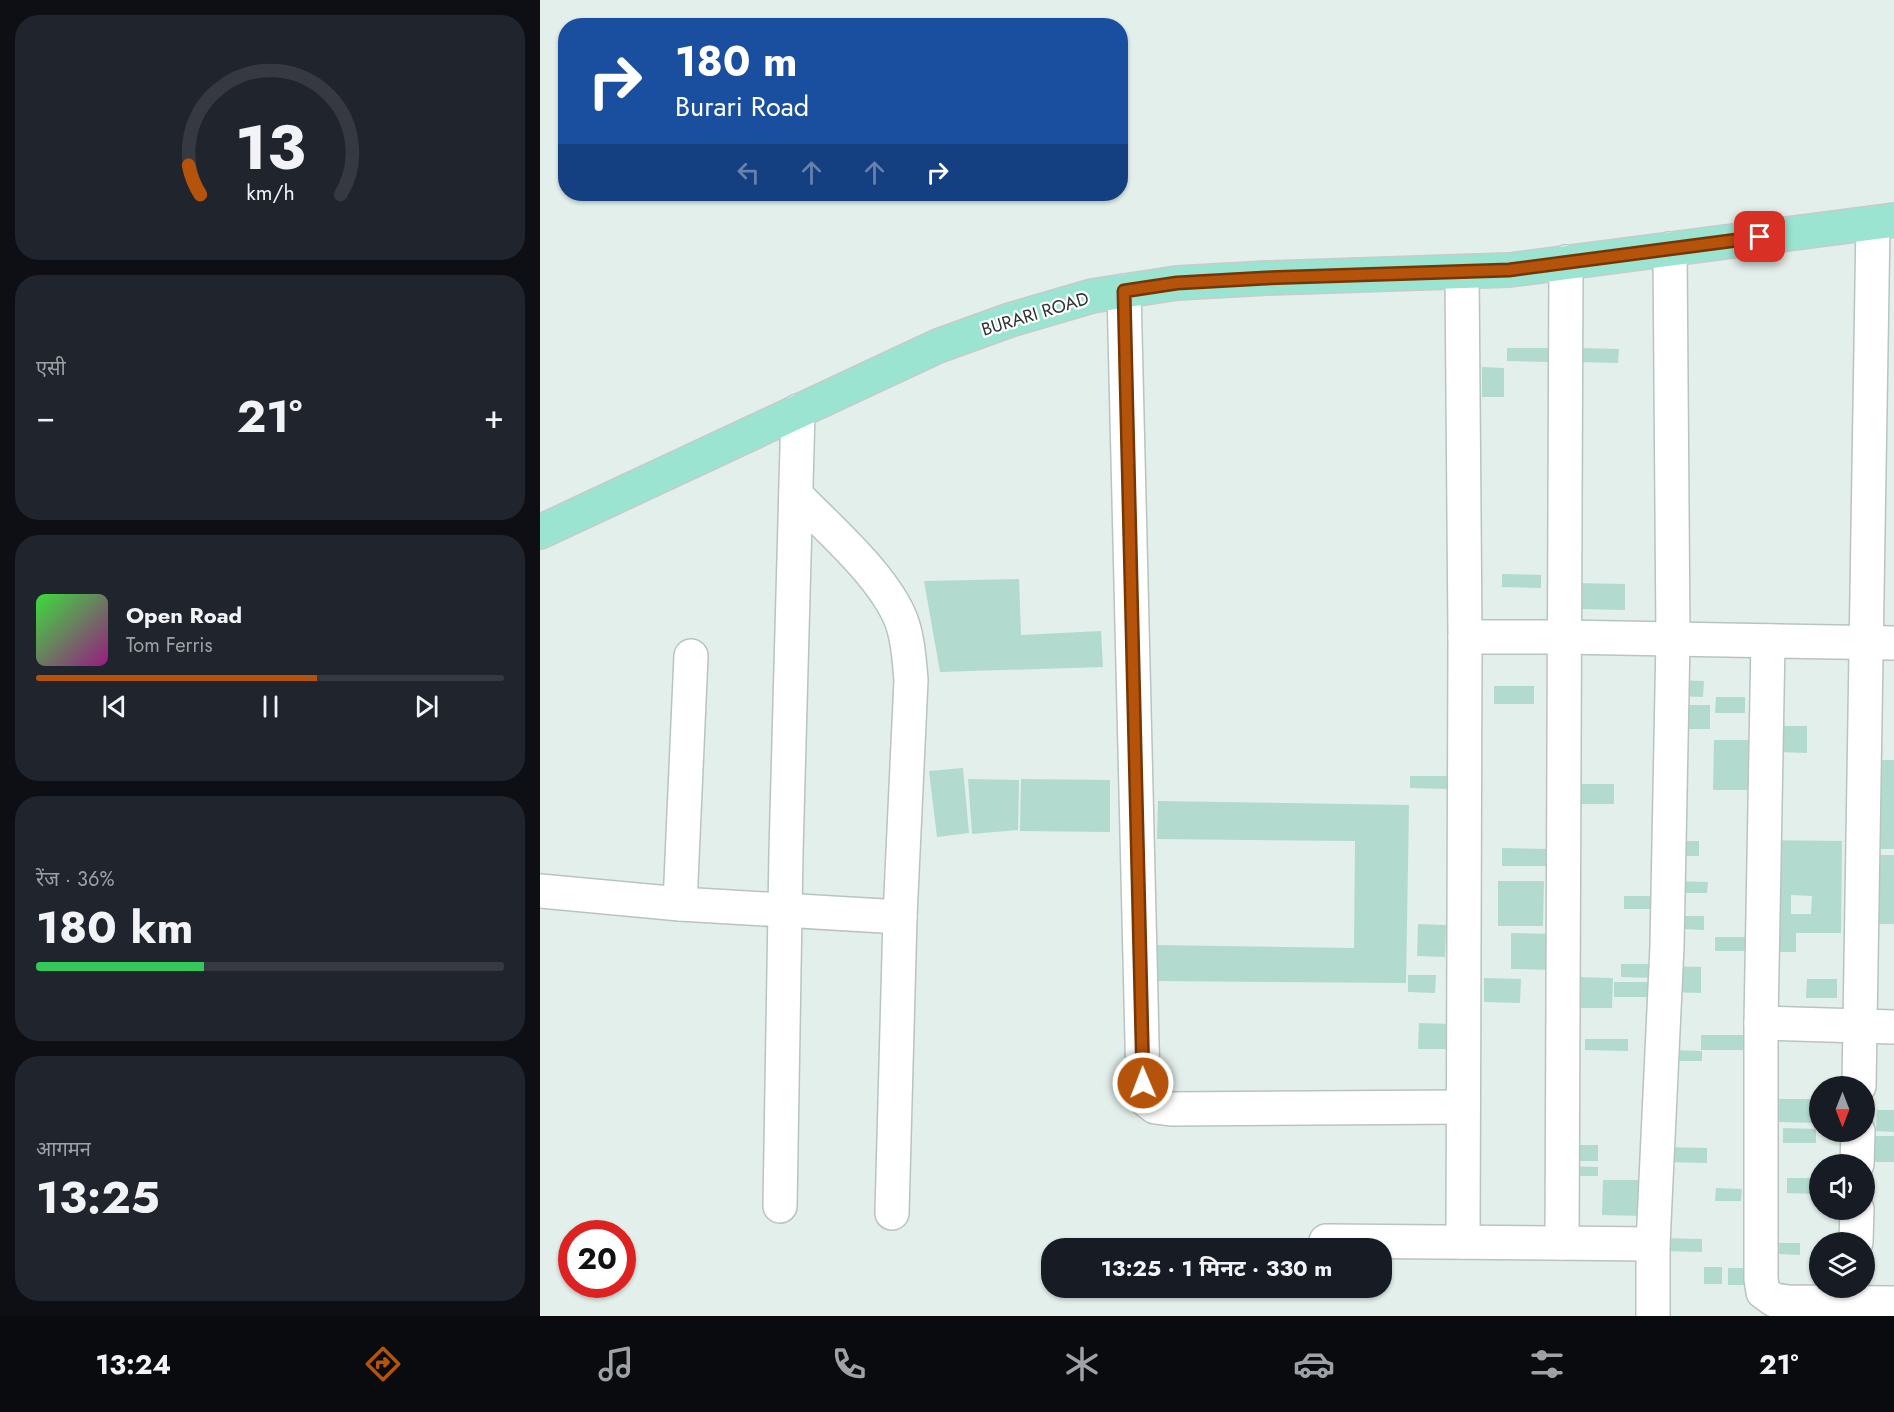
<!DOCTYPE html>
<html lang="hi">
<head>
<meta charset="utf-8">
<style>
	:root { --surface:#171b24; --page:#20242c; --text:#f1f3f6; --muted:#9ea1a6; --line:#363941; --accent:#b45309 }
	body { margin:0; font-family:Jost,"Noto Sans Devanagari",sans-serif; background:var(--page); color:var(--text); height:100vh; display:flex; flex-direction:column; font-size:22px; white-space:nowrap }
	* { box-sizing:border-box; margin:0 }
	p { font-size:20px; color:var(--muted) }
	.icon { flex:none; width:33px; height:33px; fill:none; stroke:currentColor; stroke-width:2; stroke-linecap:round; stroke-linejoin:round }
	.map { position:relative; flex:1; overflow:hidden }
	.drawer { display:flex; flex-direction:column; gap:15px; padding:15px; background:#0d0f14; width:540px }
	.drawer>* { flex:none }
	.guide { position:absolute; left:18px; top:18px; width:570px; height:183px; border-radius:24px; box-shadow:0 2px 4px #0004; background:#1a4fa0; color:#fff; overflow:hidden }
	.needle { width:39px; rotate:180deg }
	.tools { position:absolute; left:1269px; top:1076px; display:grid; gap:12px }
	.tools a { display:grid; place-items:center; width:66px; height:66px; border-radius:50%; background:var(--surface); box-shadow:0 2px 4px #0004; font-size:30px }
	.speed { position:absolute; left:18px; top:1220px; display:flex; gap:12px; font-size:30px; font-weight:700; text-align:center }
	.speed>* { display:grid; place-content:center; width:78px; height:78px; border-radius:50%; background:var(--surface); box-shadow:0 2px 4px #0004; line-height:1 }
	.speed .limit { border:9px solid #d22; background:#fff; color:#111 }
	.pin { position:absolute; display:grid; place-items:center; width:51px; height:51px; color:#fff; margin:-26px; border-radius:12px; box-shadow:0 3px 9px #0006 }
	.me { position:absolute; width:66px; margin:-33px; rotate:359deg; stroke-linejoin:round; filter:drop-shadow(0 0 4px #0008) }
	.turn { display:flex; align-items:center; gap:21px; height:126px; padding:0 18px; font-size:27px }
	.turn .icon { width:78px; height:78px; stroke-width:2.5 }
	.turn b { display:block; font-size:42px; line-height:51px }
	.lanes { display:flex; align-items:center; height:57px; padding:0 18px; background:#0003; justify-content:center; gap:30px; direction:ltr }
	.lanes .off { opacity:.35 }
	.big { font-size:45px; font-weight:700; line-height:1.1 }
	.drawer .card { flex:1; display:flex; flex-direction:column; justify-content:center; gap:9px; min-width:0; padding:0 21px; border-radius:24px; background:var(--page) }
	.drawer .dial { align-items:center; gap:0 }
	.dial svg { height:156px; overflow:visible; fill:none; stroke:var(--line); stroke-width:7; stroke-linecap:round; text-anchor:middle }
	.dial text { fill:var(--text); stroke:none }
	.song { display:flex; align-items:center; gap:18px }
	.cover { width:72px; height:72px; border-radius:9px; background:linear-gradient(135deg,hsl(120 70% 55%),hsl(310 70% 35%)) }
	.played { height:6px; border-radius:3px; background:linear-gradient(90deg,var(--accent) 60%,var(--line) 60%) }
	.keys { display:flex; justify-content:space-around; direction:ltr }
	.heat { display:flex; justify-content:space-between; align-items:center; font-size:33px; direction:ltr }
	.charge { height:9px; border-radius:4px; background:linear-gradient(90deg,#34c759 36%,var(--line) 0) }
	.trip { position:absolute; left:501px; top:1238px; width:351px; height:60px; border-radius:24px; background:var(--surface); box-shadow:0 2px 4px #0004; font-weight:700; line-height:60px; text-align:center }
	.menu { display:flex; height:96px; justify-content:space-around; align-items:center; background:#090b0e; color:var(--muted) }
	.menu .icon { width:42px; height:42px }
	.menu .current { color:var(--accent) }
	.menu b { font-size:27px; color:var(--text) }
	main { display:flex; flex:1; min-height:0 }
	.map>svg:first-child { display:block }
</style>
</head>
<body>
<main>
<section class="drawer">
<div class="card dial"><svg viewBox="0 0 100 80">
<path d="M14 69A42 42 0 1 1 86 69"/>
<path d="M14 69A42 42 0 0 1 8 54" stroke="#b45309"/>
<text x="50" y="56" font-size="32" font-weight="700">13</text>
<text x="50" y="72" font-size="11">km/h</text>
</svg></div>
<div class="card"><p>एसी</p>
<div class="heat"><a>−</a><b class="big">21°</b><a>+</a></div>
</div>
<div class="card">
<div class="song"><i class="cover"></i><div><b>Open Road</b><p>Tom Ferris</p></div></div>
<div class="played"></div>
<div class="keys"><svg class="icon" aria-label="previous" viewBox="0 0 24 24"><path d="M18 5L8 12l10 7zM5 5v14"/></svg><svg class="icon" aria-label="pause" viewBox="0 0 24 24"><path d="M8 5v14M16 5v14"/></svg><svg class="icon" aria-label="next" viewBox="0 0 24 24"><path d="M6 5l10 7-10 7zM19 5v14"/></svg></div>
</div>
<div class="card"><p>रेंज · 36%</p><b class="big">180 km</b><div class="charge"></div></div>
<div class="card"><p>आगमन</p><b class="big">13:25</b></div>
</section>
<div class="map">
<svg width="1354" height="1316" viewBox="0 0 1354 1316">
	<rect width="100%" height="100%" fill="#e3efeb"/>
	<g fill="#b3dace" fill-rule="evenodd">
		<polygon points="967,348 1011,348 1011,362 967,361"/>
		<polygon points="1039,348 1079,349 1078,363 1039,362"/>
		<polygon points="942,367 964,368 964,397 942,397"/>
		<polygon points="962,574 1001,575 1001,588 962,587"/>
		<polygon points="479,579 481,635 561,631 563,667 400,672 384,581"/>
		<polygon points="1037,583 1085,584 1085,610 1037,609"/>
		<polygon points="1135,680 1164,681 1163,697 1135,696"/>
		<rect x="954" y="686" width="40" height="18"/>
		<polygon points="1176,697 1205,697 1205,713 1175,713"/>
		<polygon points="1135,705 1170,705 1170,729 1134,729"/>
		<polygon points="1237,726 1267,726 1267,753 1237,752"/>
		<polygon points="1174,740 1210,740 1210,790 1173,790"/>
		<polygon points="1329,760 1354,760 1354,849 1330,849"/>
		<polygon points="423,768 429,833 397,837 389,771"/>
		<polygon points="870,776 908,776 908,789 870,788"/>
		<polygon points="428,779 479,780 478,830 432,834"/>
		<polygon points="481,779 570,780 570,832 480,831"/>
		<rect x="1040" y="784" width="34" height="20"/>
		<polygon points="618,801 869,805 866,983 615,981 616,945 814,948 815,841 617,839"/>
		<path d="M1226 840 1302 841 1301 933H1256V952H1234ZM1251 895 1272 896 1271 914H1251Z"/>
		<rect x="1130" y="841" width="29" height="15"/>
		<polygon points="962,848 1010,849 1010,866 962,866"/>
		<rect x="1323" y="855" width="31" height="69"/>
		<polygon points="958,881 1004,881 1003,926 958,926"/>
		<polygon points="1135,881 1168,882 1167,893 1135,893"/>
		<rect x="1084" y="896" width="32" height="13"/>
		<polygon points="1143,916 1164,916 1164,930 1143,929"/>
		<polygon points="878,924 906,925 905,957 877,956"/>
		<polygon points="971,933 1013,934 1013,970 971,969"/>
		<rect x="1175" y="937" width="41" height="14"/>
		<polygon points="1081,964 1117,964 1117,978 1081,977"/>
		<polygon points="1127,966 1161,967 1161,993 1127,992"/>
		<polygon points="868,975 896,975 895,993 868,992"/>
		<polygon points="1037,977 1073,978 1072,1008 1037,1008"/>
		<polygon points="944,978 981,979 980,1003 944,1002"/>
		<polygon points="1267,979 1297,979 1297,998 1266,998"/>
		<rect x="1074" y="982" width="36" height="15"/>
		<polygon points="879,1023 911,1024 910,1049 878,1049"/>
		<rect x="1161" y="1035" width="43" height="15"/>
		<polygon points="1045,1039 1088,1039 1088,1051 1045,1050"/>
		<polygon points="1131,1050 1162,1051 1162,1061 1131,1061"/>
		<polygon points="1237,1099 1277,1099 1277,1123 1236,1122"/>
		<polygon points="1337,1110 1354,1110 1354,1132 1336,1131"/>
		<polygon points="1243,1128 1276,1129 1276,1143 1243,1143"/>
		<polygon points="1328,1136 1354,1136 1354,1162 1327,1162"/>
		<polygon points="1026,1145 1058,1145 1058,1161 1025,1161"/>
		<polygon points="1125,1147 1167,1148 1167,1163 1125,1162"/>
		<polygon points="1027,1166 1058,1167 1058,1176 1027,1176"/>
		<polygon points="1247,1178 1277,1178 1277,1194 1247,1193"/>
		<polygon points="1063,1180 1103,1180 1103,1216 1062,1215"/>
		<polygon points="1176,1188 1202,1189 1201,1201 1175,1201"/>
		<polygon points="1121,1238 1162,1239 1162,1252 1121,1251"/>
		<polygon points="1237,1243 1260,1243 1260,1255 1237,1254"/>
		<rect x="1164" y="1267" width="18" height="17"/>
		<rect x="1188" y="1268" width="21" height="17"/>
	</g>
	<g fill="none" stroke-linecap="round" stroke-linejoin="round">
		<defs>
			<g id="minor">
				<polyline points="922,272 925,637 923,1242"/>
				<polyline points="584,291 603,1083 605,1099 615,1107 631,1109 923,1107"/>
				<path d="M256 495C289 529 339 572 359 615 368 635 369 658 371 680L360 917 352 1213"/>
				<polyline points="925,637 1024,637 1354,643"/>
				<polyline points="1228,641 1221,1023 1221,1279 1223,1292 1234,1300 1249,1302 1354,1303"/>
				<polyline points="0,891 140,904 360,917"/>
				<polyline points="140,904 151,656"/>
				<polyline points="1221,1023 1354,1027"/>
				<polyline points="1319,1086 1333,223"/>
				<polyline points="1317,1164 1318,1131"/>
				<polyline points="240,1206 246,852 258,411"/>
				<polyline points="786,1241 1113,1244"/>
				<polyline points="1316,1242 1317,1209"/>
				<polyline points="1022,1243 1026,262"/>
				<polyline points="1113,1316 1113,1244 1127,946 1133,639 1130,249"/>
			</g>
			<polyline id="major" points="0,532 398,346 470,320 552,296 637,283 727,278 969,270 1354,220"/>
		</defs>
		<use href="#minor" stroke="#b9c4c0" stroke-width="36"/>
		<use href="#major" stroke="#c9cac9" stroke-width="36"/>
		<use href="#minor" stroke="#fff" stroke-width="33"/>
		<use href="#major" stroke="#9ae4d1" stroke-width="33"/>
	</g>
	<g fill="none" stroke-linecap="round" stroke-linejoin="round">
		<defs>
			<polyline id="route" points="603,1083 584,291 637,283 726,278 969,270 1220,237"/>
		</defs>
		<use href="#route" stroke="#753606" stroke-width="15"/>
		<use href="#route" stroke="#b45309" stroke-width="10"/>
	</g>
	<g text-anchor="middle" stroke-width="4.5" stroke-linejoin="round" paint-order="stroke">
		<g font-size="18" fill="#2e3231" stroke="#fff">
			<text transform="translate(495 314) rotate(-17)" y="6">BURARI ROAD</text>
		</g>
	</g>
</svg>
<div class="tools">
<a><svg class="needle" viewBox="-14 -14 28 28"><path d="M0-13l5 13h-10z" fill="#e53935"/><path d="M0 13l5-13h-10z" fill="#9ea1a6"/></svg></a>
<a><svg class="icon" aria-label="sound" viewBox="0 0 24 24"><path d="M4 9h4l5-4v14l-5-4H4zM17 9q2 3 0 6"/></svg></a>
<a><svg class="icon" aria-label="layers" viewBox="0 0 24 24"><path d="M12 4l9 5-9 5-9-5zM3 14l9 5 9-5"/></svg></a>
</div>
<div class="speed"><div class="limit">20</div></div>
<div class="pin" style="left:1220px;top:237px;background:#d93025"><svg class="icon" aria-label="arrive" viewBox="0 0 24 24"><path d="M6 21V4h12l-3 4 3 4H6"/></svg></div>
<svg class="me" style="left:603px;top:1083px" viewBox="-20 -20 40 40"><circle r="17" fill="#b45309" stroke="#fff" stroke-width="3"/><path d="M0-11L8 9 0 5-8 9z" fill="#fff"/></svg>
<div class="trip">13:25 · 1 मिनट · 330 m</div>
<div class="guide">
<div class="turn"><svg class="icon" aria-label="right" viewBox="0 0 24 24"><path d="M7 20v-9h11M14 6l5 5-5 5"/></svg><div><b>180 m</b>Burari Road</div></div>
<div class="lanes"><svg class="icon off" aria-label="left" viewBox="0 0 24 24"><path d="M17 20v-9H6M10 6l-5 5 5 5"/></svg><svg class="icon off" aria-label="ahead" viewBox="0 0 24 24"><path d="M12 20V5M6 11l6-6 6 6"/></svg><svg class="icon off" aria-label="ahead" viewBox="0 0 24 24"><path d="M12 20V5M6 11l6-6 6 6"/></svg><svg class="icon" aria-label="right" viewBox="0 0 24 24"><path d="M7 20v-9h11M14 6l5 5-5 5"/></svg></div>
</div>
</div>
</main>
<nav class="menu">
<b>13:24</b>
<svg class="icon current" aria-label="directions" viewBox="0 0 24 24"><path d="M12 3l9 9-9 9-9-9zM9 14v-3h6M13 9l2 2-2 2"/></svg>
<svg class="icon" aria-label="music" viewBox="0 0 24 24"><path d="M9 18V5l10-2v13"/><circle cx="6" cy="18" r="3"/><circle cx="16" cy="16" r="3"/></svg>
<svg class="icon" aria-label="phone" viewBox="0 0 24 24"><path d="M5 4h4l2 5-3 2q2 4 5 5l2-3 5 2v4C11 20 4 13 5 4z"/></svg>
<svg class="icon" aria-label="climate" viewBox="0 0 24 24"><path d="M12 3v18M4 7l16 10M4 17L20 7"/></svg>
<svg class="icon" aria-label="car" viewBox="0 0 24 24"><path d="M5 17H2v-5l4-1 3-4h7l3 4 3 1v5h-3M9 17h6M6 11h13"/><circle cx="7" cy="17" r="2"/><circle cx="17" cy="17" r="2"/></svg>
<svg class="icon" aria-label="filters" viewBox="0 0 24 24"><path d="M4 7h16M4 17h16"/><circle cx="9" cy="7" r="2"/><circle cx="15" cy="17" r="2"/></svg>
<b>21°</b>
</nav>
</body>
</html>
